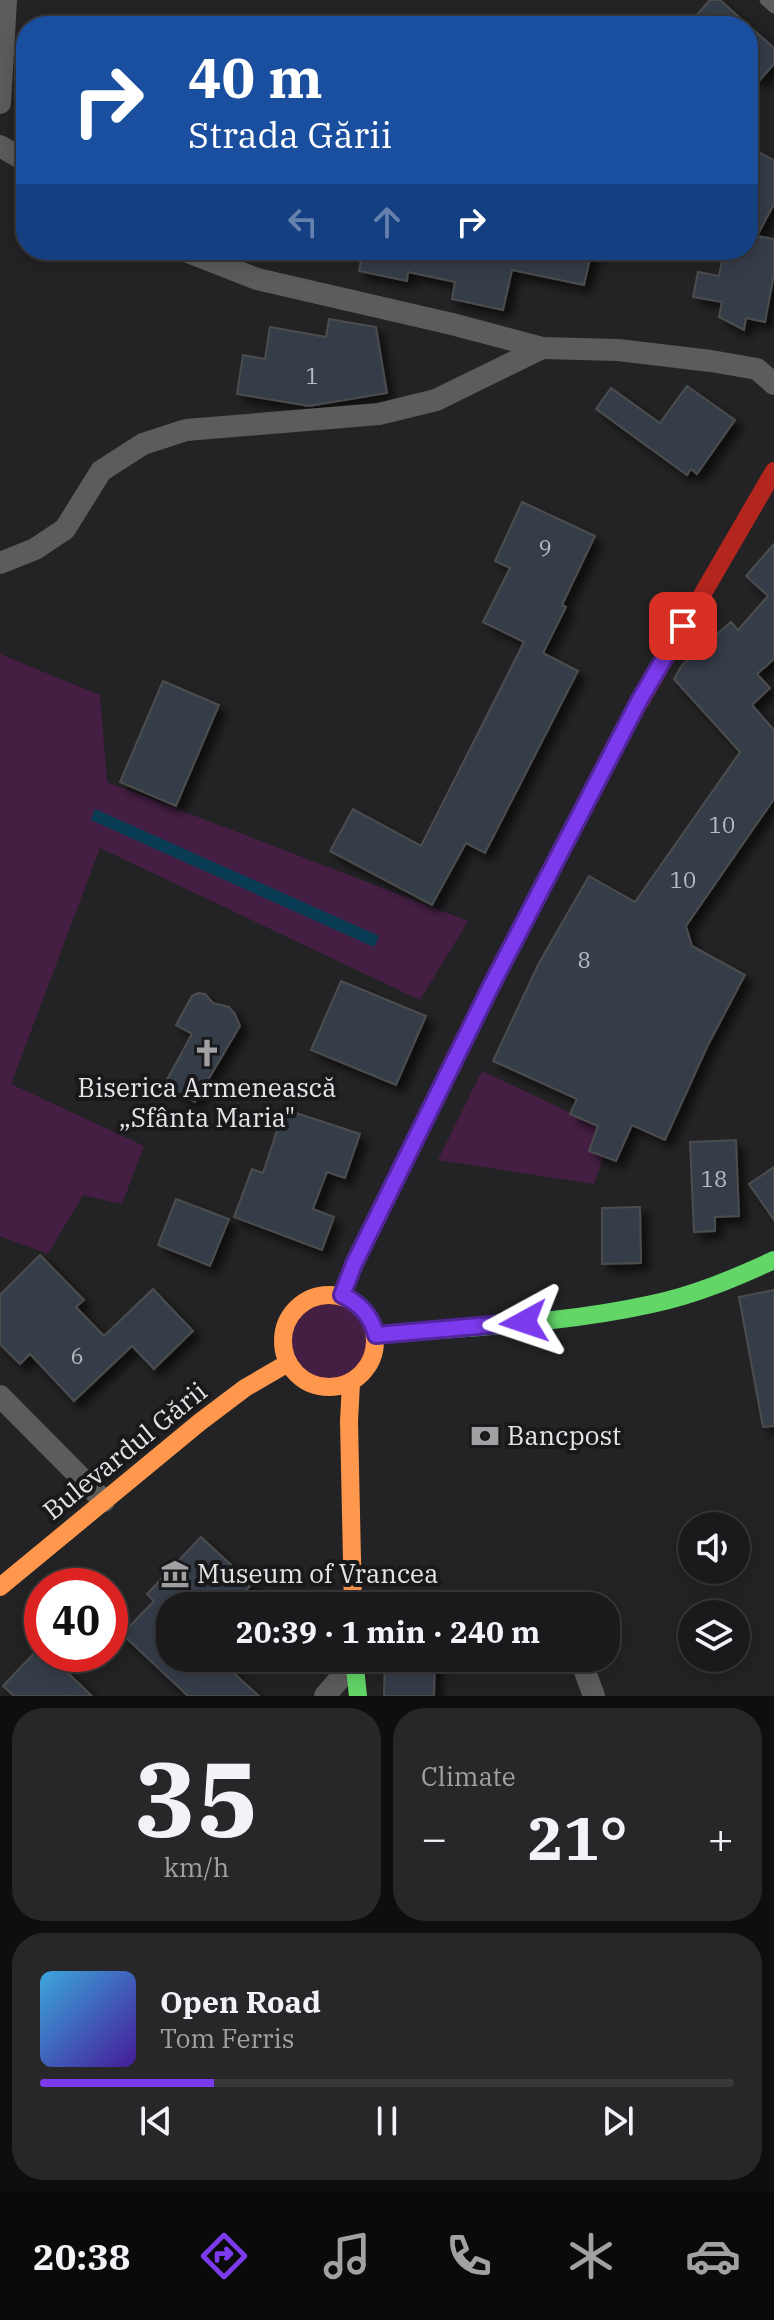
<!DOCTYPE html>
<html lang="en">
<head>
<meta charset="utf-8">
<style>
	:root { --surface:#1a1a1c; --page:#272729; --text:#f1f3f6; --muted:#9fa1a3; --line:#38383b; --accent:#7c3aed }
	body { margin:0; font-family:"IBM Plex Serif",serif; background:var(--page); color:var(--text); height:100vh; display:flex; flex-direction:column; font-size:30px; white-space:nowrap }
	* { box-sizing:border-box; margin:0 }
	p { font-size:26px; color:var(--muted) }
	.icon { flex:none; width:44px; height:44px; fill:none; stroke:currentColor; stroke-width:2; stroke-linecap:round; stroke-linejoin:round }
	.map { position:relative; height:1696px; overflow:hidden }
	.drawer { display:flex; flex-direction:column; gap:12px; padding:12px; background:#0e0e0f; flex:1 }
	.drawer>* { flex:none }
	.guide { position:absolute; left:16px; top:16px; width:742px; height:244px; border-radius:32px; box-shadow:0 4px 20px #0003,0 0 0 2px var(--line); background:#1a4fa0; color:#fff; overflow:hidden }
	.tools { position:absolute; left:678px; top:1512px; display:grid; gap:16px }
	.tools a { display:grid; place-items:center; width:72px; height:72px; border-radius:50%; background:var(--surface); box-shadow:0 4px 20px #0003,0 0 0 2px var(--line); font-size:40px }
	.speed { position:absolute; left:24px; top:1568px; display:flex; gap:16px; font-size:40px; font-weight:700; text-align:center }
	.speed>* { display:grid; place-content:center; width:104px; height:104px; border-radius:50%; background:var(--surface); box-shadow:0 4px 20px #0003,0 0 0 2px var(--line); line-height:1 }
	.speed .limit { border:12px solid #d22; background:#fff; color:#111 }
	.pin { position:absolute; display:grid; place-items:center; width:68px; height:68px; color:#fff; margin:-34px; border-radius:16px; box-shadow:0 4px 12px #0006 }
	.me { position:absolute; width:88px; margin:-44px; rotate:265deg; stroke-linejoin:round; filter:drop-shadow(0 0 6px #0008) }
	.turn { display:flex; align-items:center; gap:28px; height:168px; padding:0 40px; font-size:36px }
	.turn .icon { width:104px; height:104px; stroke-width:2.5 }
	.turn b { display:block; font-size:56px; line-height:68px }
	.lanes { display:flex; align-items:center; height:76px; padding:0 40px; background:#0003; justify-content:center; gap:40px; direction:ltr }
	.lanes .off { opacity:.35 }
	.big { font-size:60px; font-weight:700; line-height:1.1 }
	.drawer .widget { flex:1; display:flex; flex-direction:column; justify-content:center; gap:12px; min-width:0; padding:0 28px; border-radius:32px; background:var(--page) }
	.drawer .dial { align-items:center; gap:0 }
	.dial b { font-size:104px; line-height:1 }
	.song { display:flex; align-items:center; gap:24px }
	.cover { width:96px; height:96px; border-radius:12px; background:linear-gradient(135deg,hsl(200 70% 55%),hsl(260 70% 35%)) }
	.played { height:8px; border-radius:4px; background:linear-gradient(90deg,var(--accent) 25%,var(--line) 25%) }
	.keys { display:flex; justify-content:space-around; direction:ltr }
	.heat { display:flex; justify-content:space-between; align-items:center; font-size:44px; direction:ltr }
	.drawer .tiles { flex:1; display:grid; gap:12px; grid-template-columns:1fr 1fr }
	.widget:last-child { grid-column:span 2 }
	.trip { position:absolute; left:156px; top:1592px; width:464px; height:80px; border-radius:32px; background:var(--surface); box-shadow:0 4px 20px #0003,0 0 0 2px var(--line); font-weight:700; line-height:80px; text-align:center }
	.tab-bar { display:flex; height:128px; justify-content:space-around; align-items:center; background:#0a0a0b; color:var(--muted) }
	.tab-bar .icon { width:56px; height:56px }
	.tab-bar .on { color:var(--accent) }
	.tab-bar b { font-size:36px; color:var(--text) }
	.map>svg:first-child { display:block }
</style>
</head>
<body>
<div class="map">
<svg width="774" height="1696" viewBox="0 0 774 1696">
	<defs>
		<filter id="shadow"><feDropShadow dx="7" dy="7" stdDeviation="4" flood-color="#0009"/></filter>
	</defs>
	<rect width="100%" height="100%" fill="#232325"/>
	<g fill="#441f43">
		<polygon points="0,654 100,695 107,782 468,921 420,1000 100,848 11,1084 144,1146 122,1204 83,1195 48,1254 0,1236"/>
		<polygon points="482,1071 598,1126 589,1151 603,1157 594,1184 438,1160"/>
		<circle cx="329" cy="1341" r="46"/>
	</g>
	<polygon fill="#093d56" points="95,809 379,936 374,947 91,820"/>
	<g fill="#353d4a" stroke="#4c4d4e" stroke-width="2" filter="url(#shadow)">
		<polygon points="710,0 720,0 774,48 774,64 759,81 748,71 748,26 687,26"/>
		<polygon points="748,147 774,160 774,204 757,236 774,239 774,274 765,322 746,318 744,330 719,317 722,302 693,297 698,272 719,276 724,250 748,250"/>
		<polygon points="363,250 592,250 584,285 512,270 503,310 452,299 455,282 408,272 407,281 359,271"/>
		<polygon points="329,319 376,327 387,393 309,406 237,394 243,355 265,359 270,327 326,337"/>
		<polygon points="687,386 735,420 697,474 691,469 687,475 596,409 611,388 660,423"/>
		<polygon points="522,502 595,536 562,605 566,607 543,653 578,671 485,853 466,843 432,905 330,851 353,809 421,846 524,642 483,622 510,568 495,561"/>
		<polygon points="774,544 774,659 757,674 770,688 752,705 774,730 774,799 686,926 692,946 745,975 707,1047 665,1140 632,1125 616,1161 589,1151 598,1126 570,1114 577,1099 493,1061 539,963 589,876 635,902 740,752 674,679 682,665 731,622 738,630 768,596 746,576"/>
		<polygon points="163,681 219,705 176,806 120,782"/>
		<polygon points="341,981 426,1016 396,1085 311,1050"/>
		<polygon points="198,993 205,994 213,1003 229,1007 235,1014 240,1026 195,1102 164,1085 192,1034 176,1025 192,996"/>
		<polygon points="284,1109 360,1134 345,1178 327,1172 313,1209 334,1217 322,1250 234,1217 252,1169 263,1173"/>
		<polygon points="736,1140 739,1216 715,1217 715,1231 694,1232 690,1142"/>
		<polygon points="774,1167 774,1220 749,1184"/>
		<polygon points="176,1199 229,1219 210,1266 158,1245"/>
		<polygon points="640,1207 641,1263 602,1264 602,1208"/>
		<polygon points="40,1255 84,1300 76,1307 104,1336 153,1289 193,1331 154,1369 132,1346 74,1401 30,1354 20,1364 0,1344 0,1295"/>
		<polygon points="774,1290 774,1426 763,1427 739,1297"/>
		<polygon points="201,1537 252,1584 241,1595 253,1606 170,1606 170,1658 217,1658 259,1696 188,1696 122,1634 154,1601 147,1594"/>
		<polygon points="40,1647 42,1654 48,1654 92,1696 14,1696 3,1686"/>
		<polygon points="385,1658 435,1658 434,1696 384,1696"/>
	</g>
	<g fill="none" stroke-linecap="round" stroke-linejoin="round">
		<polyline stroke="#5c5c5c" stroke-width="11" points="765,0 774,8"/>
		<g stroke="#5c5c5c" stroke-width="22">
			<polyline points="0,103 6,0"/>
			<polyline points="0,146 26,161"/>
			<polyline points="183,250 257,279 452,324 542,348 618,350 711,361 757,369 774,384"/>
			<polyline points="0,563 35,549 65,529 101,471 143,444 186,430 379,414 436,400 542,348"/>
			<polyline points="0,1396 104,1501"/>
			<polyline points="580,1658 594,1696"/>
			<polyline points="325,1696 354,1662"/>
		</g>
		<g stroke="#63d668" stroke-width="18">
			<polyline points="342,1295 354,1264 491,986 623,731"/>
			<path d="M376 1335C468 1327 562 1324 652 1304 695 1295 735 1278 774 1260"/>
			<polyline points="354,1658 358,1696"/>
		</g>
		<g stroke="#ff974d" stroke-width="18">
			<circle cx="329" cy="1341" r="46"/>
			<polyline points="351,1383 349,1421 353,1606"/>
			<polyline points="0,1587 200,1422 245,1388 288,1363"/>
		</g>
		<polyline stroke="#b3261e" stroke-width="18" points="623,731 774,471"/>
	</g>
	<g fill="none" stroke-linecap="round" stroke-linejoin="round">
		<defs>
			<path id="route" d="M524 1322 376 1335C371 1316 361 1304 342 1295L354 1264 491 986 639 701 683 626"/>
		</defs>
		<use href="#route" stroke="#51269a" stroke-width="20"/>
		<use href="#route" stroke="#7c3aed" stroke-width="14"/>
	</g>
	<defs>
		<symbol id="church-bare" viewBox="-9 -9 18 18"><path d="M-1.2-6h2.4v3.5h3.3v2.4h-3.3V6h-2.4V-.1h-3.3v-2.4h3.3Z" fill="#a1a1a4" stroke="#19191c" stroke-width="2.5" paint-order="stroke"/></symbol>
		<symbol id="bank-bare" viewBox="-9 -9 18 18"><path d="M-6-4H6V4H-6ZM0-2.3a2.3 2.3 0 1 0 0 4.6a2.3 2.3 0 1 0 0-4.6Z" fill="#a1a1a4" stroke="#19191c" stroke-width="2.5" paint-order="stroke"/></symbol>
		<symbol id="museum-bare" viewBox="-9 -9 18 18"><path d="M0-6L6-3V-2H-6V-3ZM-5-1h2V3h-2ZM-1-1h2V3h-2ZM3-1h2V3H3ZM-6 4H6V6H-6Z" fill="#a1a1a4" stroke="#19191c" stroke-width="2.5" paint-order="stroke"/></symbol>
	</defs>
	<g fill-rule="evenodd">
		<use href="#church-bare" x="187" y="1033" width="40" height="40"/>
		<use href="#bank-bare" x="465" y="1416" width="40" height="40"/>
		<use href="#museum-bare" x="155" y="1554" width="40" height="40"/>
	</g>
	<g text-anchor="middle" stroke-width="8" stroke-linejoin="round" paint-order="stroke">
		<g font-size="22" fill="#b9bbc0">
			<text x="312" y="384">1</text>
			<text x="545" y="556">9</text>
			<text x="722" y="833">10</text>
			<text x="683" y="888">10</text>
			<text x="584" y="968">8</text>
			<text x="714" y="1187">18</text>
			<text x="77" y="1364">6</text>
		</g>
		<g font-size="26" fill="#e5e5e8" stroke="#19191c" text-anchor="start">
			<text x="207" y="1097" text-anchor="middle">Biserica Armenească<tspan x="207" dy="30">„Sfânta Maria"</tspan></text>
			<text x="507" y="1445">Bancpost</text>
			<text x="197" y="1583">Museum of Vrancea</text>
		</g>
		<g font-size="26" fill="#e5e5e8" stroke="#19191c">
			<text transform="translate(125 1451) rotate(-39)" y="9">Bulevardul Gării</text>
		</g>
	</g>
</svg>
<div class="tools">
<a><svg class="icon" aria-label="sound" viewBox="0 0 24 24"><path d="M4 9h4l5-4v14l-5-4H4zM17 9q2 3 0 6"/></svg></a>
<a><svg class="icon" aria-label="layers" viewBox="0 0 24 24"><path d="M12 4l9 5-9 5-9-5zM3 14l9 5 9-5"/></svg></a>
</div>
<div class="speed"><div class="limit">40</div></div>
<div class="pin" style="left:683px;top:626px;background:#d93025"><svg class="icon" aria-label="arrive" viewBox="0 0 24 24"><path d="M6 21V4h12l-3 4 3 4H6"/></svg></div>
<svg class="me" style="left:524px;top:1322px" viewBox="-20 -20 40 40"><path d="M0-17L14 15 0 8-14 15z" fill="#7c3aed" stroke="#fff" stroke-width="4"/></svg>
<div class="trip">20:39 · 1 min · 240 m</div>
<div class="guide">
<div class="turn"><svg class="icon" aria-label="right" viewBox="0 0 24 24"><path d="M7 20v-9h11M14 6l5 5-5 5"/></svg><div><b>40 m</b>Strada Gării</div></div>
<div class="lanes"><svg class="icon off" aria-label="left" viewBox="0 0 24 24"><path d="M17 20v-9H6M10 6l-5 5 5 5"/></svg><svg class="icon off" aria-label="ahead" viewBox="0 0 24 24"><path d="M12 20V5M6 11l6-6 6 6"/></svg><svg class="icon" aria-label="right" viewBox="0 0 24 24"><path d="M7 20v-9h11M14 6l5 5-5 5"/></svg></div>
</div>
</div>
<section class="drawer">
<div class="tiles">
<div class="widget dial"><b>35</b><p>km/h</p></div>
<div class="widget"><p>Climate</p>
<div class="heat"><a>−</a><b class="big">21°</b><a>+</a></div>
</div>
<div class="widget">
<div class="song"><i class="cover"></i><div><b>Open Road</b><p>Tom Ferris</p></div></div>
<div class="played"></div>
<div class="keys"><svg class="icon" aria-label="previous" viewBox="0 0 24 24"><path d="M18 5L8 12l10 7zM5 5v14"/></svg><svg class="icon" aria-label="pause" viewBox="0 0 24 24"><path d="M8 5v14M16 5v14"/></svg><svg class="icon" aria-label="next" viewBox="0 0 24 24"><path d="M6 5l10 7-10 7zM19 5v14"/></svg></div>
</div>
</div>
</section>
<nav class="tab-bar">
<b>20:38</b>
<svg class="icon on" aria-label="directions" viewBox="0 0 24 24"><path d="M12 3l9 9-9 9-9-9zM9 14v-3h6M13 9l2 2-2 2"/></svg>
<svg class="icon" aria-label="music" viewBox="0 0 24 24"><path d="M9 18V5l10-2v13"/><circle cx="6" cy="18" r="3"/><circle cx="16" cy="16" r="3"/></svg>
<svg class="icon" aria-label="phone" viewBox="0 0 24 24"><path d="M5 4h4l2 5-3 2q2 4 5 5l2-3 5 2v4C11 20 4 13 5 4z"/></svg>
<svg class="icon" aria-label="climate" viewBox="0 0 24 24"><path d="M12 3v18M4 7l16 10M4 17L20 7"/></svg>
<svg class="icon" aria-label="car" viewBox="0 0 24 24"><path d="M5 17H2v-5l4-1 3-4h7l3 4 3 1v5h-3M9 17h6M6 11h13"/><circle cx="7" cy="17" r="2"/><circle cx="17" cy="17" r="2"/></svg>
</nav>
</body>
</html>
